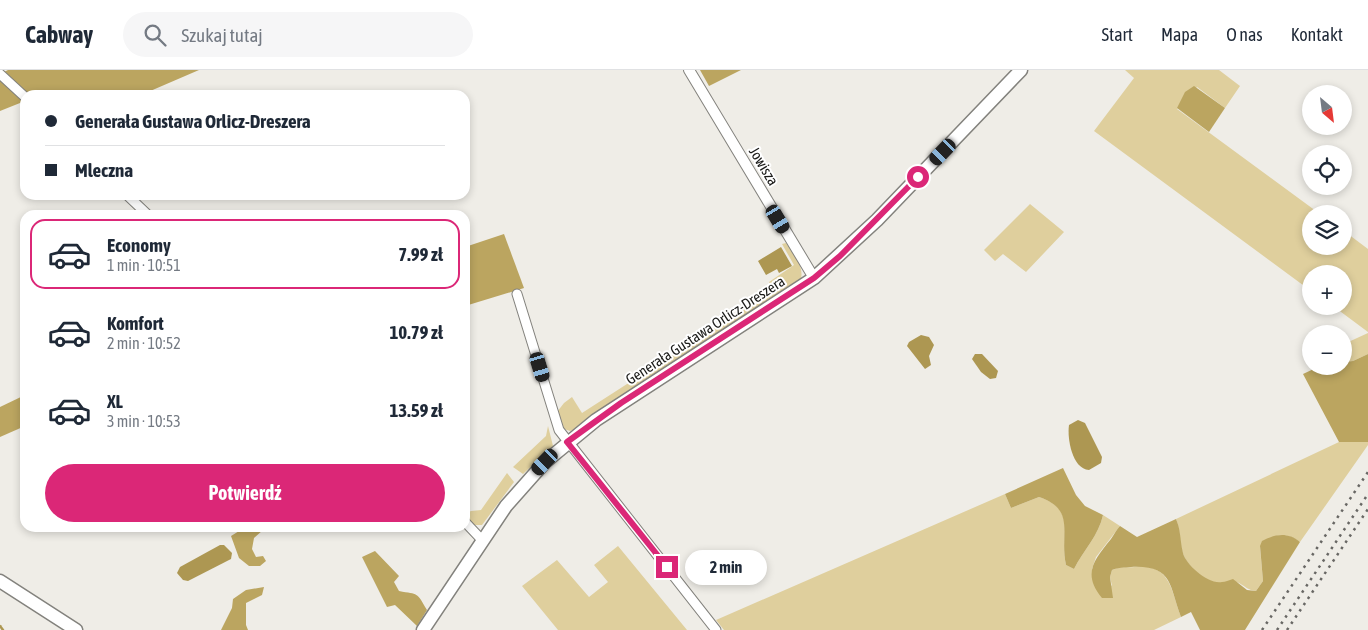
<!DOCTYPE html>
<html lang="pl">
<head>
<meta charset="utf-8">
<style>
	:root { --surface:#fff; --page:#f6f6f7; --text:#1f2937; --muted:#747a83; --line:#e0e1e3; --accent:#db2777 }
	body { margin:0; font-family:"Asap Condensed",sans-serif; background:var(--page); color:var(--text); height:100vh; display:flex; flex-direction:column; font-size:19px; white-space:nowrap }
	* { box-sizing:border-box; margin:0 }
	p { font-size:16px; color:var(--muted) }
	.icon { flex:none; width:28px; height:28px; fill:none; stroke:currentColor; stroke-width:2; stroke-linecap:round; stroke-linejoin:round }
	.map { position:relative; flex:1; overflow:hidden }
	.sheet { position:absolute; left:20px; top:140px; width:450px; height:322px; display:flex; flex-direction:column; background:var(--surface); border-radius:15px; box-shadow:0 2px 8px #0003 }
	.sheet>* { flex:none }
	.top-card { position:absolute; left:20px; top:20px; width:450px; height:110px; border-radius:15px; box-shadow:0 2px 8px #0003; display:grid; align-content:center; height:110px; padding:0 25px; background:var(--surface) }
	.needle { width:32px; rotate:152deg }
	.controls { position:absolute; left:1302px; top:15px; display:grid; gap:10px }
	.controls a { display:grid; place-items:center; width:50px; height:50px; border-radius:50%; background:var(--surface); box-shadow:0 2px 8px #0003; font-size:25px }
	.end { position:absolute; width:22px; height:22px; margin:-11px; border:6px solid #db2777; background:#fff; box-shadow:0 0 0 2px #fff }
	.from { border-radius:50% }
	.bubble { position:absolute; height:35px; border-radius:18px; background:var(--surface); box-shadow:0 2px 8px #0003; font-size:16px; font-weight:700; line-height:35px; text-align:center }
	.car { position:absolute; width:15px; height:30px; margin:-15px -8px; border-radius:6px; box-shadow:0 0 4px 1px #0007; background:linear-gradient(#222 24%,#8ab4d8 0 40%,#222 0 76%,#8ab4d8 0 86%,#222 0) }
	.top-card b { display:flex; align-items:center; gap:18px; height:48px; font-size:19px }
	.top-card b+b { border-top:1px solid var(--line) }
	.top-card i { width:12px; height:12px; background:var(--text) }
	ul { padding:9px 0 0; list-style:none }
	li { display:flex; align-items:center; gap:15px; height:70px; margin:0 10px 8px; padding:0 15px; border:2px solid transparent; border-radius:15px }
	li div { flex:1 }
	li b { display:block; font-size:19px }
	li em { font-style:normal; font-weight:700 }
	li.on { border-color:var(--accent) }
	li>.icon { width:45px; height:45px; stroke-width:1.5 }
	.primary-button { display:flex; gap:10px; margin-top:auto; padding:10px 25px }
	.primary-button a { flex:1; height:58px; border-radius:30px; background:var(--accent); color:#fff; font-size:20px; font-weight:700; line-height:58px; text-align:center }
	header { display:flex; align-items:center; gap:30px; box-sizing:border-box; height:70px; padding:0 25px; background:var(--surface); border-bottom:1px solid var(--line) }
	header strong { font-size:24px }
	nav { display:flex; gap:28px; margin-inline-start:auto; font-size:18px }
	.search { width:350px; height:45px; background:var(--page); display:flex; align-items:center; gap:12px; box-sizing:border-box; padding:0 18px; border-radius:28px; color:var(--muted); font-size:19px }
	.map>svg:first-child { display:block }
</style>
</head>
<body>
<header>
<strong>Cabway</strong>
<div class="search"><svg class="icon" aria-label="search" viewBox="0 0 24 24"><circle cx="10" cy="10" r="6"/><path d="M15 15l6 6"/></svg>Szukaj tutaj</div>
<nav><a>Start</a><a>Mapa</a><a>O nas</a><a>Kontakt</a></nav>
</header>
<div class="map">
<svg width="1368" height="560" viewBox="0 0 1368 560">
	<rect width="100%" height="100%" fill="#efede7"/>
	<g fill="#dfcf9d">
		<path d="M1125,0H1219L1240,16L1225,38L1197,17L1177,39L1320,144H1311V176H1344V161L1368,179V262L1333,236H1344V204H1311V221L1094,61L1134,8Z"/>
		<path d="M1030,134L1064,162L1026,202L1003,184L995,191L984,180Z"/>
		<path d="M786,173C793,184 806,198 800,211L575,359L570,361L564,359L557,342L564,333L572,327L582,343L773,220L769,212L794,195L782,174Z"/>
		<path d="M1368,263V284L1353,291L1344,292V274Z"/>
		<path d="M548,356L553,376L523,404L513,397L546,366Z"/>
		<path d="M1339,372H1368V375L1300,472C1286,461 1271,464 1260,477L1263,511L1256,521C1248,520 1246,517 1239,513C1233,510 1227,513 1220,513C1207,514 1189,497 1184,486C1179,475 1181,461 1176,449Z"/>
		<path d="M507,403L514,412L482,455H473L465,444L471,441L481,440Z"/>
		<path d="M1005,424L1011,438L1039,427C1078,440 1059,464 1066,495L1074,499C1083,481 1099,465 1103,445L1120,456L1096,487L1092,499L1112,516L1110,507L1112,500C1120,496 1127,498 1135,497C1171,493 1171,521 1181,547L1154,560H724L716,550Z"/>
		<path d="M618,476L687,560H558L522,516L557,490L589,527L608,512L594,495Z"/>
	</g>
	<g fill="#bba560">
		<path d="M8,0H199L141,25H25V31L0,41V4Z"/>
		<path d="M700,0H741L709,16Z"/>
		<path d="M1194,16L1225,38L1209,62L1177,38L1185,22Z"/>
		<path d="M504,164L524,218L465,236V177Z"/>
		<path d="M1368,284V372H1339L1303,304L1320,296H1344V292L1353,291Z"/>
		<path d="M25,325V356L0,367V337Z"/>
		<path d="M1063,398L1076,425L1085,436L1103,445C1099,465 1083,481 1074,499L1066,495C1059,464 1077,440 1039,427L1011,438L1005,424Z"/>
		<path d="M1176,449C1181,460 1180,471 1183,483C1186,495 1209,515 1222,512C1225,512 1229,510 1233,509L1247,520L1256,521L1263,511L1260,476L1262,471C1275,464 1288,462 1300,472L1245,560H1200L1191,542L1181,547C1169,515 1173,495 1131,497C1124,498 1119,497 1112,500L1110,507L1113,528H1102C1082,504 1094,490 1111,469C1114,465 1116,460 1120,456L1137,467Z"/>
		<path d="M244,458H315L263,460L254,468L252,479L256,487L263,486L266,491L260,496H249L239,488L231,466Z"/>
		<path d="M375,481L399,506L394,512L399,521C419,525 416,521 427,540L417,556L395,535L387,537L362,487Z"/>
		<path d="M264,517L262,525L246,533V555L248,560H221L232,538L233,529L246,520Z"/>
	</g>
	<g fill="#ad9752">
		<path d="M781,177L792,196L779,203L777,199L766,205L758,191Z"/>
		<path d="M921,265L929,267L934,275L929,286L931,295L925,299L907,276L909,272Z"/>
		<path d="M975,284H982L998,301L996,308L990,309L981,302L972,289Z"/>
		<path d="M1078,350L1085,353L1102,387L1101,393L1089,400C1072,399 1067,368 1069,355Z"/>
		<path d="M220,475H224L232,483L231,489L188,511L183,510L177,503L180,497Z"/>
	</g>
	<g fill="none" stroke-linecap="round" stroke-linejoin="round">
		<path stroke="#ad9752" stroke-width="2.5" d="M0,556L3,560"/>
		<defs>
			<g id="minor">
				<path d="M0,4L25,27"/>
				<path d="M127,125L148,145"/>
				<path d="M517,224L559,360L716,560"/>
				<path d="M465,452L482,470"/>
			</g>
			<path id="tertiary" d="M689,0L814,208"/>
			<g id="secondary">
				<path d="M0,511L76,560"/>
				<path d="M423,560L506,436L545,392L596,350L814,208L877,150L1021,0"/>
			</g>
		</defs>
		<use href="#minor" stroke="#83827d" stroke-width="11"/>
		<use href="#tertiary" stroke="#83827d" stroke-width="12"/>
		<use href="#secondary" stroke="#83827d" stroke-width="15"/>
		<use href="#minor" stroke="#fff" stroke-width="9"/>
		<use href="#tertiary" stroke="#fff" stroke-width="10"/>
		<use href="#secondary" stroke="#fff" stroke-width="12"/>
		<g stroke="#686764" stroke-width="2.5" stroke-dasharray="2.5 5" stroke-linecap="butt">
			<path d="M1262,560L1368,402"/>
			<path d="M1277,560L1368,424"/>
			<path d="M1287,560L1368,439"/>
		</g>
	</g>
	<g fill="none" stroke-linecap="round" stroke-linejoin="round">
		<path stroke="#db2777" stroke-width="6" d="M667,497L567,372L621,333L814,208L840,186L918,107"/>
	</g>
	<g text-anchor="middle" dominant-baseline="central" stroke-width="4" stroke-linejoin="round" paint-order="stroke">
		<g font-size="15" fill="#1a1a18" stroke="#fff">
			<text transform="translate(764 96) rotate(59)">Jowisza</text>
			<text transform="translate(705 260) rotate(-33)">Generała Gustawa Orlicz-Dreszera</text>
		</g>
	</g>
</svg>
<div class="controls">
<a><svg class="needle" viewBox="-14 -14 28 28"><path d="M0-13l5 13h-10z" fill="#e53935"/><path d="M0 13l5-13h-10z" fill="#747a83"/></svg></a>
<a><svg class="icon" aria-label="locate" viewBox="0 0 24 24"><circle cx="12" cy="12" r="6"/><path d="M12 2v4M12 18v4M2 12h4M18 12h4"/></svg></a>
<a><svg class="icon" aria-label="layers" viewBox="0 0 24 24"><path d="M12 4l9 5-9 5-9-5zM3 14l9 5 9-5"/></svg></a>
<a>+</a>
<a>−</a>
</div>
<i class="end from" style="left:918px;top:107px"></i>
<i class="end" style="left:667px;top:497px"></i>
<div class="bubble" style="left:685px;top:480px;width:82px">2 min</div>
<i class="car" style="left:943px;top:82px;rotate:224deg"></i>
<i class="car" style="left:778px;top:149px;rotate:149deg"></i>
<i class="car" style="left:540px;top:297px;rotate:163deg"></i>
<i class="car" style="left:545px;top:392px;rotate:224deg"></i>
<div class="top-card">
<b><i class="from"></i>Generała Gustawa Orlicz-Dreszera</b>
<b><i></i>Mleczna</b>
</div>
<section class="sheet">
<ul>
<li class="on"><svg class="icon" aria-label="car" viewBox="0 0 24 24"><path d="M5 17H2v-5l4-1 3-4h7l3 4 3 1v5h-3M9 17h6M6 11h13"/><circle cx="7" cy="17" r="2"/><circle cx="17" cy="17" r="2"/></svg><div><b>Economy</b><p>1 min · 10:51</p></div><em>7.99 zł</em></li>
<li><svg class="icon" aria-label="car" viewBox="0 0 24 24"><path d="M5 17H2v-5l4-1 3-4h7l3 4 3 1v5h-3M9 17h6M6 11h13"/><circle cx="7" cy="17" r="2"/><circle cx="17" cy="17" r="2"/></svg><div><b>Komfort</b><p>2 min · 10:52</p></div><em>10.79 zł</em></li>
<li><svg class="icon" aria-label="car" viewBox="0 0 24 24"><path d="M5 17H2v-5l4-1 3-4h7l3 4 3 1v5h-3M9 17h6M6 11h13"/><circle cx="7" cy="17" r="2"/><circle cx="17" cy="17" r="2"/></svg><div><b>XL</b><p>3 min · 10:53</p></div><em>13.59 zł</em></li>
</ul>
<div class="primary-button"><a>Potwierdź</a></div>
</section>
</div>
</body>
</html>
